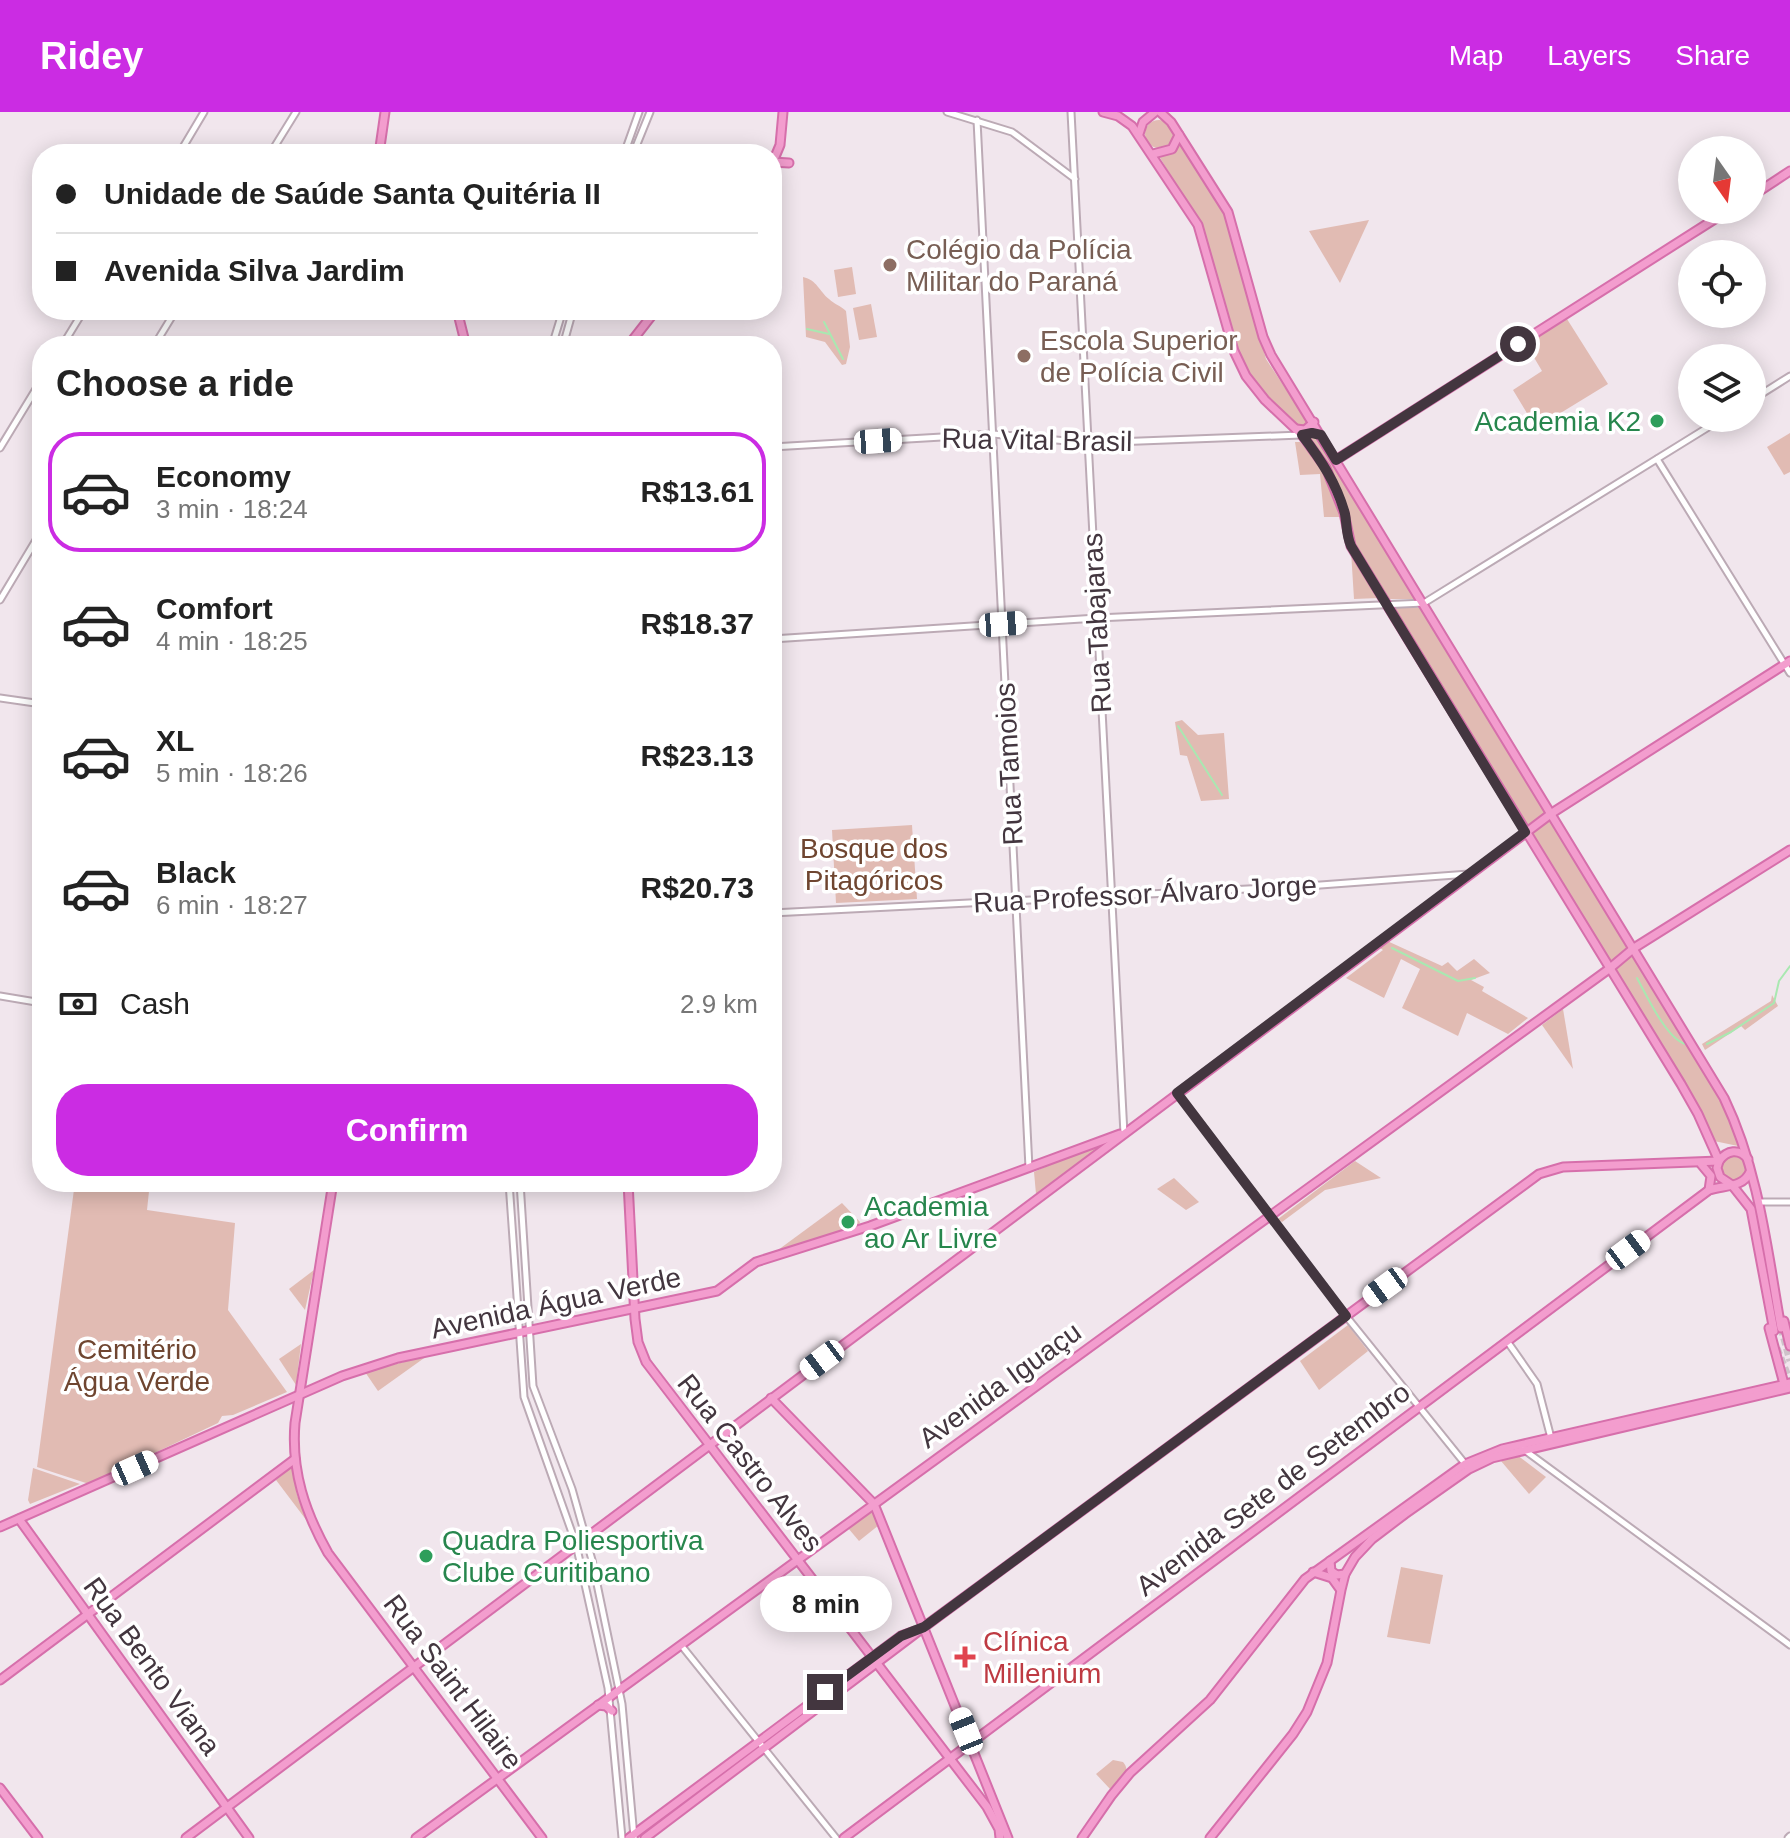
<!DOCTYPE html>
<html lang="en">
<head>
<meta charset="utf-8">
<style>
	:root { --surface:#fff; --page:#f2f2f2; --text:#222; --muted:#767676; --line:#e0e0e0; --accent:#cb2ce3 }
	body { margin:0; font-family:Helvetica,sans-serif; background:var(--page); color:var(--text); height:100vh; display:flex; flex-direction:column; font-size:30px; white-space:nowrap }
	* { box-sizing:border-box; margin:0 }
	p { font-size:26px; color:var(--muted) }
	.icon { flex:none; width:44px; height:44px; fill:none; stroke:currentColor; stroke-width:2; stroke-linecap:round; stroke-linejoin:round }
	.map { position:relative; flex:1; overflow:hidden }
	.sheet { position:absolute; left:32px; top:224px; width:750px; height:856px; display:flex; flex-direction:column; background:var(--surface); border-radius:32px; box-shadow:0 4px 20px #0003 }
	.sheet>* { flex:none }
	.banner { position:absolute; left:32px; top:32px; width:750px; height:176px; border-radius:32px; box-shadow:0 4px 20px #0003; display:grid; align-content:center; height:176px; padding:0 24px; background:var(--surface) }
	.needle { width:52px; rotate:166deg }
	.controls { position:absolute; left:1678px; top:24px; display:grid; gap:16px }
	.controls a { display:grid; place-items:center; width:88px; height:88px; border-radius:50%; background:var(--surface); box-shadow:0 4px 20px #0003; font-size:40px }
	.end { position:absolute; width:36px; height:36px; margin:-18px; border:10px solid #43363f; background:#fff; box-shadow:0 0 0 4px #fff }
	.from { border-radius:50% }
	.bubble { position:absolute; height:56px; border-radius:28px; background:var(--surface); box-shadow:0 4px 20px #0003; font-size:26px; font-weight:600; line-height:56px; text-align:center }
	.car { position:absolute; width:24px; height:48px; margin:-24px -12px; border-radius:10px; box-shadow:0 0 6px 2px #0007; background:linear-gradient(#fff 24%,#345 0 40%,#fff 0 76%,#345 0 86%,#fff 0) }
	.banner b { display:flex; align-items:center; gap:28px; height:76px; font-size:30px }
	.banner b+b { border-top:2px solid var(--line) }
	.banner i { width:20px; height:20px; background:var(--text) }
	ul { padding:0; list-style:none }
	li { display:flex; align-items:center; gap:24px; height:120px; margin:0 16px 12px; padding:0 8px; border:4px solid transparent; border-radius:32px }
	li div { flex:1 }
	li b { display:block; font-size:30px }
	li em { font-style:normal; font-weight:600 }
	li.selected { border-color:var(--accent) }
	li>.icon { width:72px; height:72px; stroke-width:1.5 }
	h2 { padding:0 24px; font-size:36px; line-height:96px }
	.pay { display:flex; align-items:center; gap:20px; height:88px; padding:0 24px; font-size:30px }
	.pay p { margin-inline-start:auto }
	.cta { display:flex; gap:16px; margin-top:auto; padding:16px 24px }
	.cta a { flex:1; height:92px; border-radius:32px; background:var(--accent); color:#fff; font-size:32px; font-weight:600; line-height:92px; text-align:center }
	header { display:flex; align-items:center; gap:48px; box-sizing:border-box; height:112px; padding:0 40px; background:var(--accent); color:#fff }
	header strong { font-size:38px }
	nav { display:flex; gap:44px; margin-inline-start:auto; font-size:28px }
	.map>svg:first-child { display:block }
</style>
</head>
<body>
<header>
<strong>Ridey</strong>
<nav><a>Map</a><a>Layers</a><a>Share</a></nav>
</header>
<div class="map">
<svg width="1790" height="1726" viewBox="0 0 1790 1726">
	<rect width="100%" height="100%" fill="#f1e6ed"/>
	<g fill="#e1bbb3">
		<circle cx="1159" cy="22" r="14"/>
		<path d="M1180,29L1225,99L1266,247L1310,314L1299,317L1255,272L1241,247L1223,193L1204,119L1159,44L1169,42Z"/>
		<path d="M1369,108L1340,171L1309,119Z"/>
		<path d="M852,155L856,182L838,185L834,158Z"/>
		<path d="M803,165C817,168 819,179 829,187C834,192 841,194 846,199L850,235L846,252L842,253L825,230L806,225Z"/>
		<path d="M871,192L877,225L859,228L853,196Z"/>
		<path d="M1567,207L1608,272L1536,316L1513,278L1542,259L1526,232Z"/>
		<path d="M1790,321V360L1784,363L1767,335Z"/>
		<path d="M1313,323L1329,342L1415,487H1387L1350,426L1347,401L1334,364L1307,325Z"/>
		<path d="M1295,330H1300C1320,353 1332,375 1342,405H1324L1320,362L1300,363Z"/>
		<path d="M1351,439L1379,486L1354,487Z"/>
		<path d="M1389,494L1422,496L1704,959L1729,1005L1738,1034L1714,1029L1702,1001L1609,857Z"/>
		<path d="M1182,608L1198,623L1224,621L1229,687L1201,689L1187,644L1180,643L1175,610Z"/>
		<path d="M912,713L917,787L836,791L832,718Z"/>
		<path d="M1385,828L1442,854L1448,850L1457,859L1474,847L1490,861L1471,868L1484,875L1482,879L1528,906L1508,922L1467,901L1458,924L1402,896L1420,857L1401,847L1384,886L1346,866L1383,838L1377,834Z"/>
		<path d="M1772,883L1778,894L1745,918L1741,914L1705,938L1702,932L1771,889Z"/>
		<path d="M1563,897L1573,957L1542,913Z"/>
		<path d="M1096,1032L1100,1035L1040,1083L1036,1082L1034,1060Z"/>
		<circle cx="1734" cy="1056" r="12"/>
		<path d="M1355,1049L1381,1066L1325,1078L1282,1110L1278,1107Z"/>
		<path d="M1174,1066L1199,1090L1186,1098L1157,1077Z"/>
		<path d="M75,1070H150L147,1098L235,1111L228,1198L287,1280L233,1303L222,1304L218,1311L89,1372L37,1355Z"/>
		<path d="M842,1091L860,1110L858,1115L778,1138Z"/>
		<path d="M314,1158L305,1198L289,1177Z"/>
		<path d="M1348,1213L1368,1239L1319,1278L1300,1249Z"/>
		<path d="M301,1232L296,1273L279,1247Z"/>
		<path d="M427,1244L378,1279L365,1260Z"/>
		<path d="M1517,1343L1546,1365L1529,1382L1501,1349Z"/>
		<path d="M292,1355L297,1383L307,1409L276,1368Z"/>
		<path d="M33,1356L80,1372L30,1392L28,1388Z"/>
		<path d="M873,1398L879,1413L859,1429L848,1416Z"/>
		<path d="M1401,1455L1443,1463L1430,1532L1387,1525Z"/>
		<path d="M1113,1648L1123,1650C1133,1661 1118,1669 1110,1677L1096,1662Z"/>
	</g>
	<g fill="none" stroke-linecap="round" stroke-linejoin="round">
		<g stroke="#a9e8b1" stroke-width="2">
			<path d="M824,210L843,247"/>
			<path d="M807,217L829,222"/>
			<path d="M1178,614L1222,683"/>
			<path d="M1392,836L1458,869L1475,866"/>
			<path d="M1637,866C1647,884 1666,926 1685,932"/>
			<path d="M1707,932L1731,920L1774,891L1779,869L1790,854"/>
		</g>
		<g stroke="#cec3ca" stroke-width="7" stroke-dasharray="7 3.5" stroke-linecap="butt">
			<path d="M1781,1216L1790,1249"/>
			<path d="M1777,1236L1790,1269"/>
		</g>
		<defs>
			<g id="minor">
				<path d="M947,0L1012,20L1075,67"/>
				<path d="M1071,0L1124,1022"/>
				<path d="M977,8L1029,1056"/>
				<path d="M179,42L204,0"/>
				<path d="M270,42L296,0"/>
				<path d="M624,42L639,0"/>
				<path d="M633,42L650,0"/>
				<path d="M62,234L84,198"/>
				<path d="M154,234L176,198"/>
				<path d="M552,234L563,198"/>
				<path d="M563,234L573,198"/>
				<path d="M1752,288L1790,264"/>
				<path d="M772,335L993,322L1088,331L1301,323"/>
				<path d="M0,336L42,267"/>
				<path d="M1657,347L1790,561"/>
				<path d="M0,488L42,418"/>
				<path d="M772,527L1097,506L1424,491L1723,306"/>
				<path d="M0,586L42,592"/>
				<path d="M772,801L1307,774L1469,762"/>
				<path d="M0,884L42,891"/>
				<path d="M1178,982L1346,1204L1466,1353"/>
				<path d="M509,1070L524,1285L576,1432L608,1576L622,1726"/>
				<path d="M520,1070L533,1274L572,1377L592,1448L622,1592L634,1725"/>
				<path d="M1760,1090H1790"/>
				<path d="M1507,1229L1537,1272L1551,1326"/>
				<path d="M1523,1337L1790,1533"/>
				<path d="M681,1533L836,1726"/>
				<path d="M1788,1726L1790,1724"/>
			</g>
			<g id="major">
				<path d="M1103,0L1118,4L1132,14L1198,113L1234,239L1246,264L1265,288L1302,323L1326,356L1344,401L1351,434L1681,972L1698,1002L1719,1049L1717,1056L1720,1065L1732,1073L1751,1097L1774,1219"/>
				<path d="M1160,0L1171,10L1228,100L1263,225L1271,243L1724,986C1759,1059 1767,1137 1781,1216"/>
				<path d="M1139,22L1143,10L1155,0"/>
				<path d="M379,42L385,0"/>
				<path d="M1153,42L1172,37L1179,23"/>
				<path d="M773,50L789,51"/>
				<path d="M772,52L780,33L783,0"/>
				<path d="M1752,84L1790,59"/>
				<path d="M457,198L466,234"/>
				<path d="M628,234L656,198"/>
				<path d="M1296,317L1305,318L1314,310"/>
				<path d="M1336,348L1729,98"/>
				<path d="M1719,1049C1727,1038 1739,1036 1748,1047"/>
				<path d="M1701,1052L1711,1064L1709,1078"/>
				<path d="M333,1070L295,1311C291,1359 305,1400 328,1441L542,1726"/>
				<path d="M628,1070L635,1207L638,1230L646,1250L987,1695L999,1717L1000,1726"/>
				<path d="M1784,1209L1790,1234"/>
				<path d="M1769,1216L1784,1272"/>
				<path d="M771,1286L874,1392L1008,1726"/>
				<path d="M19,1407L249,1726"/>
				<path d="M0,1415L342,1264L398,1246L717,1179L756,1150L870,1114L1120,1022"/>
				<path d="M1330,1449L1331,1459L1337,1463L1345,1462"/>
				<path d="M1313,1460L1332,1466L1340,1477"/>
				<path d="M0,1568L295,1347"/>
				<path d="M598,1593L606,1594L612,1599"/>
				<path d="M0,1676L38,1726"/>
				<path d="M186,1726L1552,701L1790,549"/>
				<path d="M416,1726L1609,857L1634,836L1790,738"/>
				<path d="M629,1726L901,1524L915,1519"/>
				<path d="M645,1726L924,1515L1539,1062L1563,1055L1719,1049"/>
				<path d="M844,1726L1709,1078C1724,1073 1743,1076 1750,1060"/>
				<path d="M1082,1726L1111,1684L1130,1661L1210,1588L1305,1467L1465,1352L1502,1337L1790,1271"/>
				<path d="M1210,1726L1293,1622L1307,1600L1327,1551L1341,1478L1345,1462L1355,1445L1372,1427L1405,1402L1469,1357L1492,1346L1790,1276"/>
			</g>
		</defs>
		<use href="#minor" stroke="#bcaab5" stroke-width="9"/>
		<use href="#major" stroke="#d66fab" stroke-width="11"/>
		<use href="#minor" stroke="#fff" stroke-width="5"/>
		<use href="#major" stroke="#f39dce" stroke-width="7"/>
	</g>
	<g fill="none" stroke-linecap="round" stroke-linejoin="round">
		<path stroke="#43363f" stroke-width="10" d="M825,1580L901,1524L924,1515L1346,1204L1177,981L1525,720L1351,434C1346,423 1347,413 1345,402C1337,372 1321,348 1302,323L1312,321L1321,323L1336,348L1518,232"/>
	</g>
	<g fill="#8d6e63" stroke="#fff" stroke-width="3">
		<circle cx="890" cy="153" r="8"/>
		<circle cx="1024" cy="244" r="8"/>
	</g>
	<g fill="#2e9e5b" stroke="#fff" stroke-width="3">
		<circle cx="1657" cy="309" r="8"/>
		<circle cx="848" cy="1110" r="8"/>
		<circle cx="426" cy="1444" r="8"/>
	</g>
	<path fill="#e0444e" stroke="#fff" stroke-width="3" d="M961 1533h8v8h8v8h-8v8h-8v-8h-8v-8h8z"/>
	<g text-anchor="middle" dominant-baseline="central" stroke-width="7" stroke-linejoin="round" paint-order="stroke">
		<g font-size="28" fill="#785e54" stroke="#fff" text-anchor="start">
			<text x="906" y="137">Colégio da Polícia<tspan x="906" dy="32">Militar do Paraná</tspan></text>
			<text x="1040" y="228">Escola Superior<tspan x="1040" dy="32">de Polícia Civil</tspan></text>
		</g>
		<g font-size="28" fill="#27864d" stroke="#fff" text-anchor="start">
			<text x="1641" y="309" text-anchor="end">Academia K2</text>
			<text x="864" y="1094">Academia<tspan x="864" dy="32">ao Ar Livre</tspan></text>
			<text x="442" y="1428">Quadra Poliesportiva<tspan x="442" dy="32">Clube Curitibano</tspan></text>
		</g>
		<g font-size="28" fill="#43363f" stroke="#fff">
			<text transform="translate(1037 328) rotate(1)">Rua Vital Brasil</text>
			<text transform="translate(1097 511) rotate(-93)">Rua Tabajaras</text>
			<text transform="translate(1009 652) rotate(-93)">Rua Tamoios</text>
			<text transform="translate(1145 782) rotate(-3)">Rua Professor Álvaro Jorge</text>
			<text transform="translate(556 1191) rotate(-12)">Avenida Água Verde</text>
			<text transform="translate(1000 1273) rotate(-36)">Avenida Iguaçu</text>
			<text transform="translate(750 1351) rotate(52)">Rua Castro Alves</text>
			<text transform="translate(1273 1377) rotate(-37)">Avenida Sete de Setembro</text>
			<text transform="translate(152 1554) rotate(54)">Rua Bento Viana</text>
			<text transform="translate(453 1570) rotate(53)">Rua Saint Hilaire</text>
		</g>
		<g font-size="28" fill="#6f4530" stroke="#fff">
			<text x="874" y="736">Bosque dos<tspan x="874" dy="32">Pitagóricos</tspan></text>
			<text x="137" y="1237">Cemitério<tspan x="137" dy="32">Água Verde</tspan></text>
		</g>
		<g font-size="28" fill="#be3a42" stroke="#fff" text-anchor="start">
			<text x="983" y="1529">Clínica<tspan x="983" dy="32">Millenium</tspan></text>
		</g>
	</g>
</svg>
<div class="controls">
<a><svg class="needle" viewBox="-14 -14 28 28"><path d="M0-13l5 13h-10z" fill="#e53935"/><path d="M0 13l5-13h-10z" fill="#767676"/></svg></a>
<a><svg class="icon" aria-label="locate" viewBox="0 0 24 24"><circle cx="12" cy="12" r="6"/><path d="M12 2v4M12 18v4M2 12h4M18 12h4"/></svg></a>
<a><svg class="icon" aria-label="layers" viewBox="0 0 24 24"><path d="M12 4l9 5-9 5-9-5zM3 14l9 5 9-5"/></svg></a>
</div>
<i class="end from" style="left:1518px;top:232px"></i>
<i class="end" style="left:825px;top:1580px"></i>
<div class="bubble" style="left:760px;top:1464px;width:132px">8 min</div>
<i class="car" style="left:878px;top:329px;rotate:86deg"></i>
<i class="car" style="left:1003px;top:512px;rotate:86deg"></i>
<i class="car" style="left:1628px;top:1138px;rotate:53deg"></i>
<i class="car" style="left:1385px;top:1175px;rotate:234deg"></i>
<i class="car" style="left:822px;top:1248px;rotate:233deg"></i>
<i class="car" style="left:135px;top:1356px;rotate:66deg"></i>
<i class="car" style="left:966px;top:1619px;rotate:338deg"></i>
<div class="banner">
<b><i class="from"></i>Unidade de Saúde Santa Quitéria II</b>
<b><i></i>Avenida Silva Jardim</b>
</div>
<section class="sheet">
<h2>Choose a ride</h2>
<ul>
<li class="selected"><svg class="icon" aria-label="car" viewBox="0 0 24 24"><path d="M5 17H2v-5l4-1 3-4h7l3 4 3 1v5h-3M9 17h6M6 11h13"/><circle cx="7" cy="17" r="2"/><circle cx="17" cy="17" r="2"/></svg><div><b>Economy</b><p>3 min · 18:24</p></div><em>R$13.61</em></li>
<li><svg class="icon" aria-label="car" viewBox="0 0 24 24"><path d="M5 17H2v-5l4-1 3-4h7l3 4 3 1v5h-3M9 17h6M6 11h13"/><circle cx="7" cy="17" r="2"/><circle cx="17" cy="17" r="2"/></svg><div><b>Comfort</b><p>4 min · 18:25</p></div><em>R$18.37</em></li>
<li><svg class="icon" aria-label="car" viewBox="0 0 24 24"><path d="M5 17H2v-5l4-1 3-4h7l3 4 3 1v5h-3M9 17h6M6 11h13"/><circle cx="7" cy="17" r="2"/><circle cx="17" cy="17" r="2"/></svg><div><b>XL</b><p>5 min · 18:26</p></div><em>R$23.13</em></li>
<li><svg class="icon" aria-label="car" viewBox="0 0 24 24"><path d="M5 17H2v-5l4-1 3-4h7l3 4 3 1v5h-3M9 17h6M6 11h13"/><circle cx="7" cy="17" r="2"/><circle cx="17" cy="17" r="2"/></svg><div><b>Black</b><p>6 min · 18:27</p></div><em>R$20.73</em></li>
</ul>
<div class="pay"><svg class="icon" aria-label="cash" viewBox="0 0 24 24"><path d="M3 7h18v10H3z"/><circle cx="12" cy="12" r="2"/></svg>Cash<p>2.9 km</p></div>
<div class="cta"><a>Confirm</a></div>
</section>
</div>
</body>
</html>
